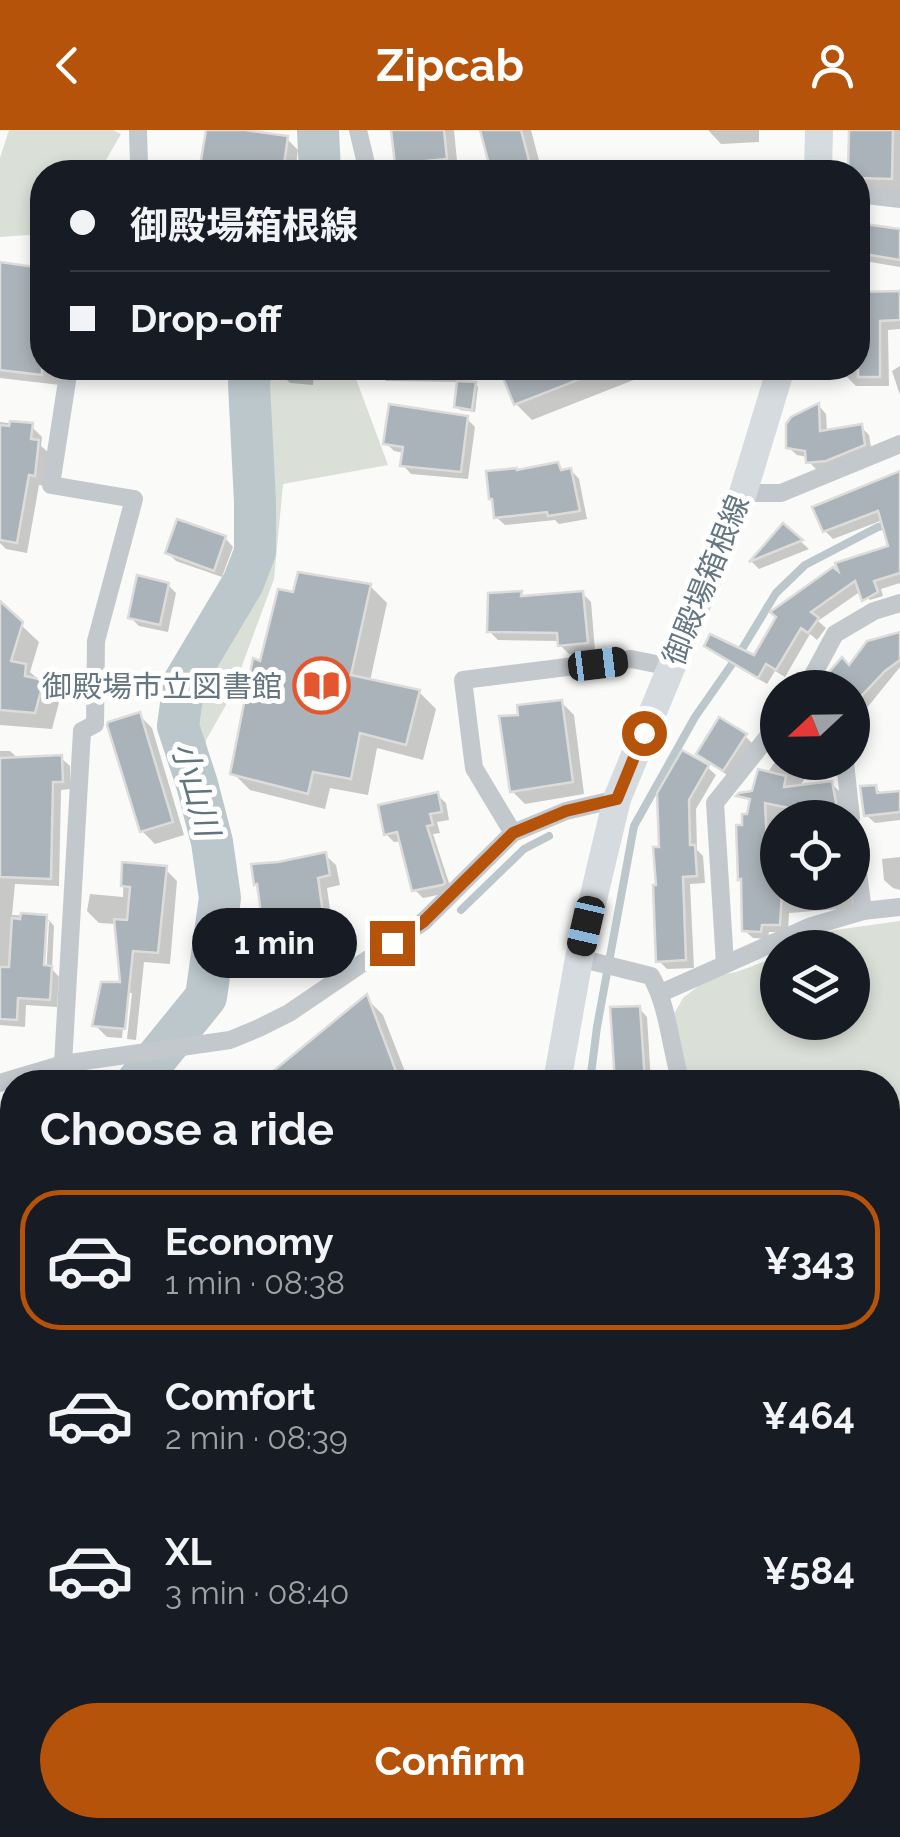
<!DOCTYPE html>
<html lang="en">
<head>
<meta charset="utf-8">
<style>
	:root { --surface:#171b24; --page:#20242c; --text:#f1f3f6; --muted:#9ea1a6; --line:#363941; --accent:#b45309 }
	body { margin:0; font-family:Raleway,"Noto Sans JP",sans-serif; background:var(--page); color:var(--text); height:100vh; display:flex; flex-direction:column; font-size:38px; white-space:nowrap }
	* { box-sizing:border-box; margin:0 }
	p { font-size:32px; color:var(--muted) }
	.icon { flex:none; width:55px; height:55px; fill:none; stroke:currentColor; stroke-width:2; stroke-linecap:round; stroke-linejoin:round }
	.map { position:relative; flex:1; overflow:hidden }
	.side { position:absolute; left:0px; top:940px; width:900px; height:768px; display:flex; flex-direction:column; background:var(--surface); border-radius:40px 40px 0 0; box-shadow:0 5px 15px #0003 }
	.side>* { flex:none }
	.top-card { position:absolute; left:30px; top:30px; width:840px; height:220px; border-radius:40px; box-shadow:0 5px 15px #0003; display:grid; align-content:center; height:220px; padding:0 40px; background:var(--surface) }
	.needle { width:65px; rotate:248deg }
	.fabs { position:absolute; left:760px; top:540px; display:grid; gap:20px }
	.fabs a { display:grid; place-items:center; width:110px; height:110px; border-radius:50%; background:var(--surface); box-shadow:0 5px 15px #0003; font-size:50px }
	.end { position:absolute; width:45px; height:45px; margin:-22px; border:12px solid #b45309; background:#fff; box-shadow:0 0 0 5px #fff }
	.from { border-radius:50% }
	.bubble { position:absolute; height:70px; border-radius:35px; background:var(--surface); box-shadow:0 5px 15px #0003; font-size:32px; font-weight:700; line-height:70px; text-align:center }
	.car { position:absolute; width:30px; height:60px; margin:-30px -15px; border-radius:12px; box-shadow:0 0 8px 2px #0007; background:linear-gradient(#222 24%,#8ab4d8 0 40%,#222 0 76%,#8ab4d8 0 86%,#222 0) }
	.top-card b { display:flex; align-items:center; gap:35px; height:95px; font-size:38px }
	.top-card b+b { border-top:2px solid var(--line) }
	.top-card i { width:25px; height:25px; background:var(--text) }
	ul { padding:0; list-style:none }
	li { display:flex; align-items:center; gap:30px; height:140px; margin:0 20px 15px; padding:0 20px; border:5px solid transparent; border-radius:40px }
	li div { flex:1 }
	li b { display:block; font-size:38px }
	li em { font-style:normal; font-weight:700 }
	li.on { border-color:var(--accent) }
	li>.icon { width:90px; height:90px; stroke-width:1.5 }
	h2 { padding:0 40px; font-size:45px; line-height:120px }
	.button { display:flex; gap:20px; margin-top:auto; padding:20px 40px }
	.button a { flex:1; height:115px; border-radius:60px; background:var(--accent); color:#fff; font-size:40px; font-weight:700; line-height:115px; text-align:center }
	header { display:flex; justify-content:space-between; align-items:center; height:130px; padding:0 40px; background:var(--accent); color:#fff; font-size:45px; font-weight:700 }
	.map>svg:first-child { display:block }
</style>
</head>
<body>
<header><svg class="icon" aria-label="back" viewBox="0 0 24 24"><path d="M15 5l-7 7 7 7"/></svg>Zipcab<svg class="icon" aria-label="person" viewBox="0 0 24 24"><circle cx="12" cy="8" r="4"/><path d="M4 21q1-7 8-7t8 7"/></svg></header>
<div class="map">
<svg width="900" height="1707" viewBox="0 0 900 1707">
	<rect width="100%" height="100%" fill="#fafaf8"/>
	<g fill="#dadfd7">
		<path d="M9,0H113L121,4L99,42H42V104L0,107V28Z"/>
		<path d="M314,238H352L388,335L283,354L274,449L230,568L206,610V776L180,653L168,558L248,413L234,241L273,245Z"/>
		<path d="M900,791V1581L888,1584V952H690L672,887L683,868L710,847L736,842L777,827L778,892H852V818L792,817L821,802Z"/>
	</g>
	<g fill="#0003" fill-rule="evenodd">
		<path d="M209,0L287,9L298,20L295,42H202Z"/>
		<path d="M394,0H454L458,41L407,42L397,33Z"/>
		<path d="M491,0H531L542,42H493L483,2Z"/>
		<path d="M708,0H759V12L721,14Z"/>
		<path d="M851,0H900V63L866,62L858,54V42H850Z"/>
		<path d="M858,96L900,102V137L858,130Z"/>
		<path d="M0,134L42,142V238H62L60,255L0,248Z"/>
		<path d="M900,163V199L888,200L889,256H856L846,246V238H858V164Z"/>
		<path d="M900,236V265L892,241Z"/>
		<path d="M282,238H314L313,255L290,253L282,245Z"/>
		<path d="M357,238H459V252L386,251L378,243V240Z"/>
		<path d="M502,238H664L532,290L516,274Z"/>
		<path d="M475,254L478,257L475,282L460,280L456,276Z"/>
		<path d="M819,276L826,284L827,303L861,297L869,305L872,323L817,340L809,332L808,327L797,325L788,317Z"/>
		<path d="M467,289L475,297L468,349L411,344L403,335L405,323L394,321L386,313Z"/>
		<path d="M0,292L31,296L42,307L41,316L49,323L45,356L39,355L27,423L6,419L0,413Z"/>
		<path d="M557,335L564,342L571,340L579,349L587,389L559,394L555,390L505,395L496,387L495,372L491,368L518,342Z"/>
		<path d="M900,344V453L881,459L883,466L870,470L861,461L818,491L826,498L817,510L810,504L785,547L775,541L767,554L715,524L707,515L755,528L845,450L891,418L883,390L833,409L825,401Z"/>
		<path d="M783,396L809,419L759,439L752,432Z"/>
		<path d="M225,408L233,417L222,447L176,431L168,423Z"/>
		<path d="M168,455L176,463L168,502L139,496L130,487Z"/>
		<path d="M370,456L387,473L370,551L419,562L436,579L423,630L377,618L368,665L330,658L325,679L250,660L233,643L262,534Z"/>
		<path d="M582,463L591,472L595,521L569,524L560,515V511L498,510L489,501L520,464L525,468Z"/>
		<path d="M0,475L39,512L30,542L60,569L52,599L0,595Z"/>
		<path d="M900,504V537L866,579L859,575L854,581L850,538Z"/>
		<path d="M561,572L574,585L584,664L525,674L512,661L521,588Z"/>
		<path d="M139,585L152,598L184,705L155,714L142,701Z"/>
		<path d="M745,606L753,614L732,648L707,632L699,624Z"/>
		<path d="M0,621H10L19,629L61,628L70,636V659L61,660L59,756L15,754L12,785L46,787L54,796L52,839L59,847L57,877L26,875L25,897L0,895ZM44,791H49L46,848H41Z"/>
		<path d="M778,627V632H814L799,658L832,654L840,662L844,688H778V762H852L853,778L789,783L788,802H769L768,809L753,808L744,800V698L767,644Z"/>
		<path d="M707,637L716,645L696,679L697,720L703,726L705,753L690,754L694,838L667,839L659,831V758L662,719L660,663Z"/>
		<path d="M875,657L883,665L900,663V690L875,693L866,685Z"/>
		<path d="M437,665L446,673L449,690L437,692L440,703L433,704L452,762L423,768L415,760L402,711L394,712L386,704Z"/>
		<path d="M325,725L336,735L340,755L327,758L337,829L296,834L298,842L281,844L270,834L260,758L256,754Z"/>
		<path d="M900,727V760L893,758L884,750L882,729Z"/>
		<path d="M124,734L165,739L177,751L170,834L144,832L136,910L127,909L132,863H126L122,908L107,907L95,895L122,855L117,794L99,793L87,781L90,764L123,767Z"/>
		<path d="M366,868L383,885L409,952H264Z"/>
		<path d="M639,878L647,887L651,952H617L612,880Z"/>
		<path d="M0,1046L12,1077V1083L0,1088Z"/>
		<path d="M12,1277V1342H3L0,1339V1278Z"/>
		<path d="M0,1427H12V1684H6L0,1692Z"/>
		<rect x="890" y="1675" width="10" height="32"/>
		<path d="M734,1695H775L781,1707H702Z"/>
	</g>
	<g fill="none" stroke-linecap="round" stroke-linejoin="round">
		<g stroke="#bbc7cb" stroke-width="8">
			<path d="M461,780L524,719L549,706"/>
			<path d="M590,952L597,897L634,696L695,587L739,524L776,463L805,435L878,397L900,393"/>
			<path d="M533,1695V1707"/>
		</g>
		<g stroke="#bbc7cb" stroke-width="42">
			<path d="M318,0L320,42"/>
			<path d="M137,952L206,867L220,768L212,712L197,654L178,596L184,552L243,453L255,422V372L249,254L251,238"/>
			<path d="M0,1109L12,1098"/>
		</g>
	</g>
	<g fill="#aab3b9" stroke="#dcdcda" stroke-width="2.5">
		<path d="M206,0H245L288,6L283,42H199Z"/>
		<path d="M391,0H444L447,29L395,34Z"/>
		<path d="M480,0H521L532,42H491Z"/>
		<path d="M849,0H893L892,49L858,48V42H848Z"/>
		<path d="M858,93L900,99V130L858,123Z"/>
		<path d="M0,132L42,138L34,193L42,194V245L0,240Z"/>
		<path d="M900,161V190L880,191V247H858V162Z"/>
		<path d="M499,238H606V239L514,275Z"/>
		<path d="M457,251L476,252L472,280L454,277Z"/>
		<path d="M819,273L820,301L862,294L865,315L826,331L806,333L805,321L786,318V294L791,287Z"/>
		<path d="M389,274L468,286L461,342L400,336L403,317L383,314Z"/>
		<path d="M10,291L33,293L31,309L39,310L35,346L29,345L17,413L0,410V295L9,296Z"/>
		<path d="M558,332L561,340L571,338L580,381L548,386L547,382L494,388L492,369H489L486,341L517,338V340Z"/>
		<path d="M900,341V443L874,451L878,462L862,471L855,451L811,482L819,488L808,503L801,498L776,540L766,534L758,548L704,516L710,504L754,525L776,487L770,482L833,437L838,441L835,433L888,416L878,381L823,402L812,377Z"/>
		<path d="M177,389L226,406L214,441L165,423Z"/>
		<path d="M783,393L803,410L749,432Z"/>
		<path d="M298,442L371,454L351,545L420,560L406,615L360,603L351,649L313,642L308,664L230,644L253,528L260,531L278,459L293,462Z"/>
		<path d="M137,445L169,453L160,495L128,488Z"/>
		<path d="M522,461L521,466L583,461L588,513L558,516L557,503L487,502L488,463Z"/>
		<path d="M0,471L23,492L11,531L26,534L25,546L44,550L35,583L0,580Z"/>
		<path d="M900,502V530L885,541L852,576V558H820L830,541L842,527L849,535L867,511Z"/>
		<path d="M562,570L573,652L510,662L499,586L518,585L517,575Z"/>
		<path d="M140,582L173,692L140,702L107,595L108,592Z"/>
		<path d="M719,587L747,604L723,641L696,624Z"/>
		<path d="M682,620L709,635L689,670L690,715H695L697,746L683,747L686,830L656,832L653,755H656L653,717H659L657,663Z"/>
		<path d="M62,625L63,652H53L51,749L0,747V628Z"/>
		<path d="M758,639L786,646L784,657L832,651L838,683L805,687L804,681L765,673L769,752H778V762H782L780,795H762L761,802L742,801L741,749L738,750L736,695H742V684H747L750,669L736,666L739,663L752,661Z"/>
		<path d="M876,655L877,663L900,661V682L864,686L860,656Z"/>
		<path d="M438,662L442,682L430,684L433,695L427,696L445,753L442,755L412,761L397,702L384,705L378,675Z"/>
		<path d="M326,722L330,745L318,748L328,819L287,824L288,832L268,835L257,754L254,755L251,734L278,732Z"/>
		<path d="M122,732L167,736L158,823L133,821L125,899L92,896L101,852H120L114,789L127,790L130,757L121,756Z"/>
		<path d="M21,783L47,785L44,835L52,836L50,870L18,868L17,890L0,889V837H9L12,788L20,789Z"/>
		<path d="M367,864L400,952H260Z"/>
		<path d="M640,876L645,952H615L610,877Z"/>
	</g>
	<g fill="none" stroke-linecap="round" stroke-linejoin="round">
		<g stroke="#c3c8cc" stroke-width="18">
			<path d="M358,0L368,42"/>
			<path d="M135,42L139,35L138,0"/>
			<path d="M858,64L900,69"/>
			<path d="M743,363H781L900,314"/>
			<path d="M806,558L835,504L874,481L900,473"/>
			<path d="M845,632L851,688"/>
			<path d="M852,698L863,781"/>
			<path d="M513,703L474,638L463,550L631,529L671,537"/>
			<path d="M579,828L651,846C669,878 670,917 681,952"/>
			<path d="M725,834L715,673L778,594"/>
			<path d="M661,863L809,797L863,781L900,777"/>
			<path d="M63,934L82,601L95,594L96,511L134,369L51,355L69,238"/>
			<path d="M0,953L63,934L230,910L259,898L289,883L423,792L513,703L566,681L617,669"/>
			<path d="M857,1695L859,1707"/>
		</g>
		<g stroke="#d6dbdf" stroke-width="28">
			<path d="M818,42L819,0"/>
			<path d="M557,952L579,828L617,669L743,363L781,238"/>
			<path d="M503,1695V1707"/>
		</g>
	</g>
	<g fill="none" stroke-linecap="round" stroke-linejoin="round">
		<path stroke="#b45309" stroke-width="12" d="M392,813L423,792L513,703L566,681L617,669L644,603"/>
	</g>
	<defs>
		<symbol id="library-ring" viewBox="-11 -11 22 22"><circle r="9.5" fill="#fff" stroke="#e4572e" stroke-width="1.5"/><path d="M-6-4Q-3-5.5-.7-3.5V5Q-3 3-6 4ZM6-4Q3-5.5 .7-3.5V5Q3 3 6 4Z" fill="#e4572e"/></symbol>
	</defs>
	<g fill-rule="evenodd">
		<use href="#library-ring" x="290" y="524" width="63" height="63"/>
	</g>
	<g text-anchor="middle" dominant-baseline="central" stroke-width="10" stroke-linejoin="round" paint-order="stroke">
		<g font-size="30" fill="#657683" stroke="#fff">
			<text transform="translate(706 450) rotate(-68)">御殿場箱根線</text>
		</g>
		<g font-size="30" fill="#657683" stroke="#fff" text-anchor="end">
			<text x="282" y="556">御殿場市立図書館</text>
		</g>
		<g font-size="32" font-style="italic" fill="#60757c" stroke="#fff">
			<text transform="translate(196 659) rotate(74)">小山川</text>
		</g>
	</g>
</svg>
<div class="fabs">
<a><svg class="needle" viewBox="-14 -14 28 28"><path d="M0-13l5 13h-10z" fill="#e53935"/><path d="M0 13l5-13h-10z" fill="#9ea1a6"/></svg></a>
<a><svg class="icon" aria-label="locate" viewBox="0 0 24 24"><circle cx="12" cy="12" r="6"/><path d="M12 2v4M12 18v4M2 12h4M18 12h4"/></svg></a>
<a><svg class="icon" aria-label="layers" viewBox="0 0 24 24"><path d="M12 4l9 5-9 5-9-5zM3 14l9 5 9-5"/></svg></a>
</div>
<i class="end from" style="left:644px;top:603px"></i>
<i class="end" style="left:392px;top:813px"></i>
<div class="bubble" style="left:192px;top:778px;width:165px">1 min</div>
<i class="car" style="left:598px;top:534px;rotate:83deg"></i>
<i class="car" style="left:586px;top:796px;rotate:193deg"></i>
<div class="top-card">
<b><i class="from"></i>御殿場箱根線</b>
<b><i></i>Drop-off</b>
</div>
<section class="side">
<h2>Choose a ride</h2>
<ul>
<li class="on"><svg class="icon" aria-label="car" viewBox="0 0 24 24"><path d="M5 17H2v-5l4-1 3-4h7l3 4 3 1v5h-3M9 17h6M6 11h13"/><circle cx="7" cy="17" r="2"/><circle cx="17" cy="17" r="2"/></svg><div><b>Economy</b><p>1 min · 08:38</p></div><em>¥343</em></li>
<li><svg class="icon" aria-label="car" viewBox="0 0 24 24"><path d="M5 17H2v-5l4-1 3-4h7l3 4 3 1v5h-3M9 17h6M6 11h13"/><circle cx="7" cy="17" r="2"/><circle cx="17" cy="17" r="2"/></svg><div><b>Comfort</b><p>2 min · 08:39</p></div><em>¥464</em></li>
<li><svg class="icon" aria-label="car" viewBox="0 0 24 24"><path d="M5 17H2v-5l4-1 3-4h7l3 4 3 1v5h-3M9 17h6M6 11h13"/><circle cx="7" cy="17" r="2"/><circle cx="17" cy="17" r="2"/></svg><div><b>XL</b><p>3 min · 08:40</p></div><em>¥584</em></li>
</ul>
<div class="button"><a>Confirm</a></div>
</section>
</div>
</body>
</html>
